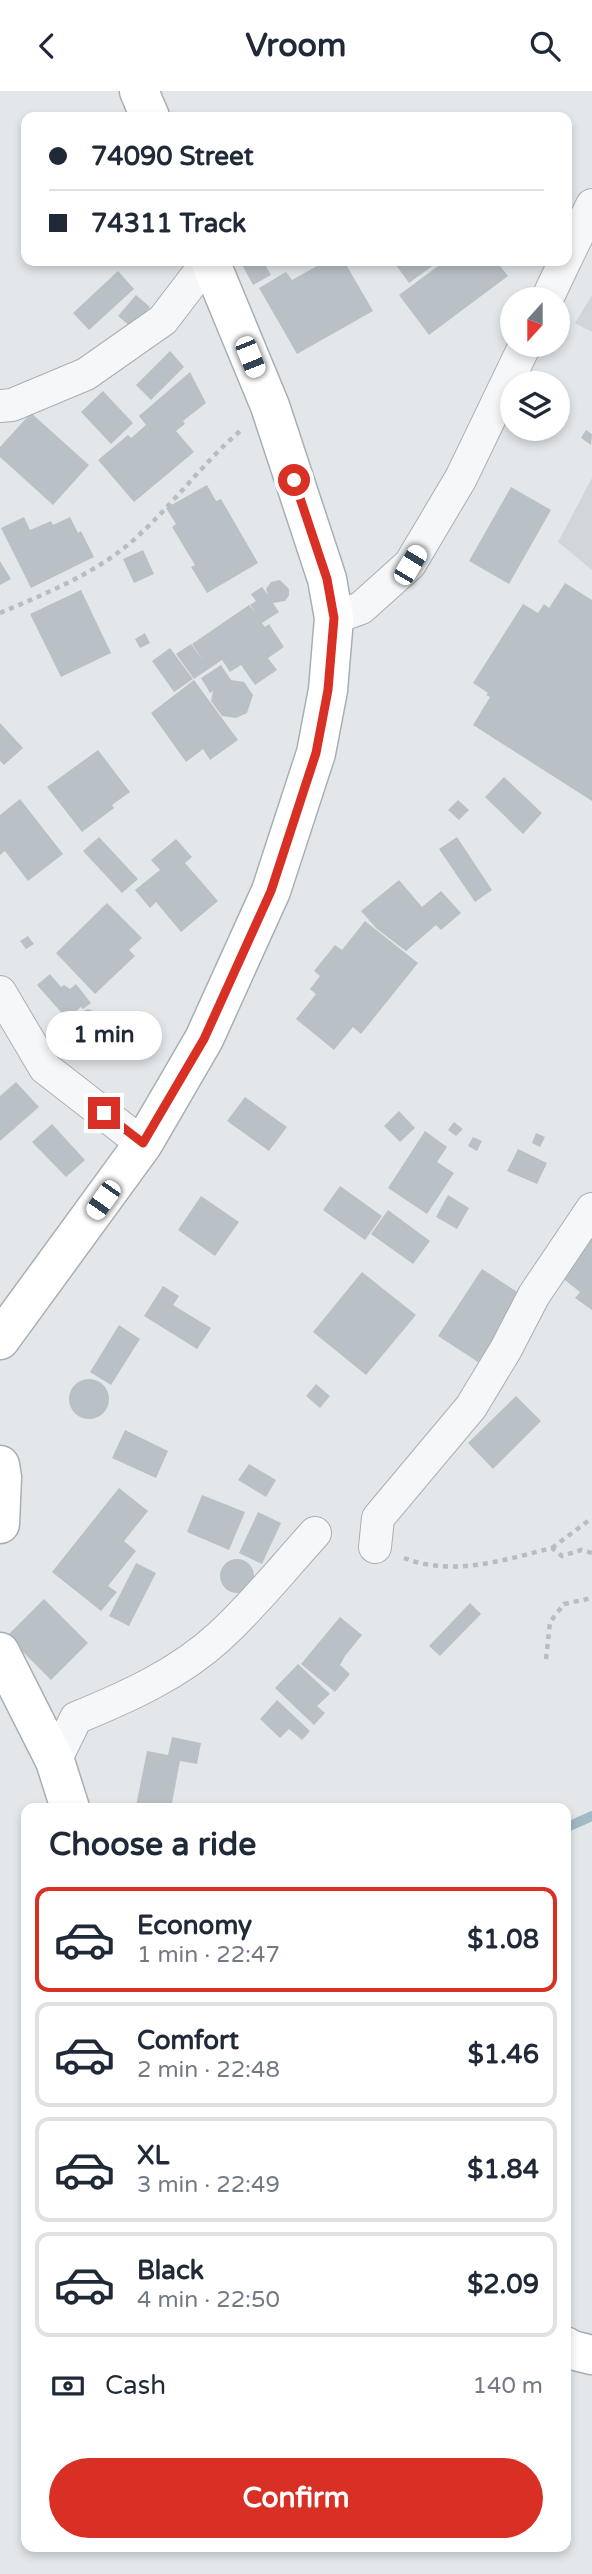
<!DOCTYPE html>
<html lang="en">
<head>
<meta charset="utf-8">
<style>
	:root { --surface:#fff; --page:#f2f2f3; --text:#1f2937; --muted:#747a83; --line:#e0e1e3; --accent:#d93025 }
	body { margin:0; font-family:"Varela Round",sans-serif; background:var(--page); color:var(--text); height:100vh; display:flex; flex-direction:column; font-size:26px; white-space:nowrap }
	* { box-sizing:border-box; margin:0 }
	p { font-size:23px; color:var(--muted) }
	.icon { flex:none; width:38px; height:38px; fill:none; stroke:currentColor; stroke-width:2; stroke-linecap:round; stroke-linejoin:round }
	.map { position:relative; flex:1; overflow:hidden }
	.panel { position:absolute; left:21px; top:1712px; width:550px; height:749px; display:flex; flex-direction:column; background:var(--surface); border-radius:14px; box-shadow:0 4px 10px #0003 }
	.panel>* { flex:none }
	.guide { position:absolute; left:21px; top:21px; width:551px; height:154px; border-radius:14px; box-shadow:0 4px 10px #0003; display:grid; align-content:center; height:154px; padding:0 28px; background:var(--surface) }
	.needle { width:46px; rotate:201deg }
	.buttons { position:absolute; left:500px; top:196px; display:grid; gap:14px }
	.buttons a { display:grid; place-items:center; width:70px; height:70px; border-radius:50%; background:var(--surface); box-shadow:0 4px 10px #0003; font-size:35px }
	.end { position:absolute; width:32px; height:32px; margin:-16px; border:9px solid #d93025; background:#fff; box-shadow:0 0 0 4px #fff }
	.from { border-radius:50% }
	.bubble { position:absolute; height:49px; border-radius:24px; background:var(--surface); box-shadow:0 4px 10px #0003; font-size:23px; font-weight:700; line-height:49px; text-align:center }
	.car { position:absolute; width:21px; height:42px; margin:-21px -10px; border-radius:9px; box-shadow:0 0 5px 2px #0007; background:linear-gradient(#fff 24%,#345 0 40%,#fff 0 76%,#345 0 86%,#fff 0) }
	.guide b { display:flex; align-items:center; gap:24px; height:66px; font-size:26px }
	.guide b+b { border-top:2px solid var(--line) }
	.guide i { width:18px; height:18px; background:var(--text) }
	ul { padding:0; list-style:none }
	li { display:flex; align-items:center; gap:21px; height:105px; margin:0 14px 10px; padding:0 14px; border:4px solid var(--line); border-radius:14px }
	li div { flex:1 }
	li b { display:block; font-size:26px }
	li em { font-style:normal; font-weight:700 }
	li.selected { border-color:var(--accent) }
	li>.icon { width:63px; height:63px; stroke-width:1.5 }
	h2 { padding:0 28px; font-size:32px; line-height:84px }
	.pay { display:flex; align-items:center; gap:18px; height:77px; padding:0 28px; font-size:26px }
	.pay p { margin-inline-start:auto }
	.button { display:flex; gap:14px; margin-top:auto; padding:14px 28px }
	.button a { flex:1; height:80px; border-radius:42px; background:var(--accent); color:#fff; font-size:28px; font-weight:700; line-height:80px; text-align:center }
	header { display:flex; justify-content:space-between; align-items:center; height:91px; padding:0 28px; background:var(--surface); font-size:32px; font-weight:700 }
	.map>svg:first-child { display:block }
</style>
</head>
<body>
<header><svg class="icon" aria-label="back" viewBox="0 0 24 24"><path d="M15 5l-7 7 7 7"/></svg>Vroom<svg class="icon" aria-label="search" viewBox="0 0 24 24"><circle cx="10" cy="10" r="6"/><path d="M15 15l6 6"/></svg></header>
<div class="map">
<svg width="592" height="2483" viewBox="0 0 592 2483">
	<rect width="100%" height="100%" fill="#e3e7ea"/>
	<g fill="#d1d6db">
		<path d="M592,204V241L575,232Z"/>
		<path d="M592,387V479L558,451Z"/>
	</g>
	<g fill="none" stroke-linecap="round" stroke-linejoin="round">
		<path stroke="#a1bac6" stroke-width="10" d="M565,1737L592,1725"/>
	</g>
	<g fill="#bac1c6">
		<path d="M240,170H263L271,184L253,194Z"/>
		<path d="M314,170H344L373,220L297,263L259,197L286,181L292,189L317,175Z"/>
		<path d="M393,170H439L409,192Z"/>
		<path d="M445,170H496L508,185L429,244L399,204Z"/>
		<path d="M118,180L134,198L89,239L73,222Z"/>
		<path d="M136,204L150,216L132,237L118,225Z"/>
		<path d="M170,260L184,276L151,309L136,294Z"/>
		<path d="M190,281L206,312L183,330L185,333L176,340L194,361L134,411L98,369L128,344L131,347L146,334L139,325Z"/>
		<path d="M103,300L133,332L111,353L81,321Z"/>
		<path d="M31,322L89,374L53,414L0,366V356Z"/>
		<path d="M586,339L592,343L591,354L581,347Z"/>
		<path d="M207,394L216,410L221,408L258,472L207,502L191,476L195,474L172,436L176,433L166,417Z"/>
		<path d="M511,396L551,419L509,493L469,470Z"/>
		<path d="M24,426L30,439L51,430L53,434L70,426L78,442L81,440L94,466L31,497L1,437Z"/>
		<path d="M143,459L154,483L134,492L123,468Z"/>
		<path d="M0,470L11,488L0,494Z"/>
		<path d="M280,489L289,498V504L285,510L273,512L279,521L262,532L265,536L269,533L284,556L268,567L277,579L255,594L241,574L230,581L222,569L194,588L176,563L191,553L203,569L192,553L249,514L256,522L250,514L256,510L251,503L262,496L268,504L266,498L271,491Z"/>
		<path d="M565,492L592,509V710L473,634L490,606L486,604L488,602L473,592L523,513L538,522L544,513L549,517Z"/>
		<path d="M81,499L111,562L61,586L30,523Z"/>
		<path d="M145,542L150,552L140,557L135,548Z"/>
		<path d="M170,557L193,588L174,601L152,570Z"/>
		<path d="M221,574L231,589L244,591L253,604L247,622L236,627L222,625L211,610L213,600L210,602L201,587Z"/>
		<path d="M194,589L238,649L210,669L203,658L186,671L151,622Z"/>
		<path d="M0,632L23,657L4,674L0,670Z"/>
		<path d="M98,659L130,701L112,714L114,717L82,741L47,696Z"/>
		<path d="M504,686L542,722L523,743L485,706Z"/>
		<path d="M20,708L63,763L28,790L5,760L0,764V724Z"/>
		<path d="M458,709L469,719L459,729L448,719Z"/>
		<path d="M99,746L138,788L122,802L83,760Z"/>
		<path d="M457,746L492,799L475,811L439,758Z"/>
		<path d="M176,748L192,766L185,772L218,810L181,841L156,811L150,817L135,799L160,779L151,769Z"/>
		<path d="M399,789L422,816L441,800L461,822L441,839L436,834L406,860L377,838L361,820Z"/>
		<path d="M107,812L142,847L129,859L135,865L95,903L56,862Z"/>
		<path d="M365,830L418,872L361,943L353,936L334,959L296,928L316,903L310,898L320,885L314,880L335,854L342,859Z"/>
		<path d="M28,845L34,853L26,858L20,850Z"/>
		<path d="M50,883L61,896L64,894L70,898L76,893L91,912L83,918L81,916L67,928L37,894Z"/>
		<path d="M88,918L96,921L101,927V934L109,930H117L124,934L128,941V949L125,955L117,960L110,959L103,956L98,949V941L89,944L82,943L76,936V928L80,921Z"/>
		<path d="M16,991L39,1016L0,1050V1005Z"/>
		<path d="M245,1006L287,1036L269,1060L227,1030Z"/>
		<path d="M399,1020L415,1037L400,1051L384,1035Z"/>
		<path d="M454,1031L463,1038L456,1045L448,1039Z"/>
		<path d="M52,1033L85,1069L66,1086L32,1051Z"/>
		<path d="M425,1040L447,1056L437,1071L454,1082L427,1123L388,1097Z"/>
		<path d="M536,1042L545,1046L540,1056L532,1052Z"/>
		<path d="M473,1046L482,1050L477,1060L468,1055Z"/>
		<path d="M518,1058L547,1072L537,1093L507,1080Z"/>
		<path d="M340,1095L382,1125L365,1149L323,1119Z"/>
		<path d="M448,1104L469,1117L457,1138L436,1126Z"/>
		<path d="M201,1105L239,1131L215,1165L178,1139Z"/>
		<path d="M388,1119L430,1150L413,1173L371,1143Z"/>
		<path d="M592,1145V1219L575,1207L580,1201L561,1186Z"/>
		<path d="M482,1178L522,1204L478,1271L438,1245Z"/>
		<path d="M362,1181L416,1224L366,1284L313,1241Z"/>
		<path d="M163,1195L179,1205L173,1214L211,1237L197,1258L144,1225Z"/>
		<path d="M119,1234L140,1248L111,1294L90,1281Z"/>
		<circle cx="89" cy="1308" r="20"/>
		<path d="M316,1293L330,1305L320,1317L306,1305Z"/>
		<path d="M516,1305L541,1330L493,1378L468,1352Z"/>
		<path d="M125,1339L168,1360L156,1387L112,1367Z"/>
		<path d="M249,1373L276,1389L266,1406L238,1389Z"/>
		<path d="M119,1397L148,1420L124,1450L136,1460L108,1495L117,1501L101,1520L52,1481Z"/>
		<path d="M202,1404L245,1421L229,1459L187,1441Z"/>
		<path d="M258,1421L281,1432L262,1473L239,1462Z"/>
		<circle cx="237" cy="1485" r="17"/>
		<path d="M136,1472L156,1482L129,1535L109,1525Z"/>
		<path d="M44,1508L88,1552L51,1589L7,1545Z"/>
		<path d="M470,1512L481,1523L440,1565L429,1555Z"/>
		<path d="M340,1526L362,1544L345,1565L340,1574L350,1583L335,1601L301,1573Z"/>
		<path d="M298,1573L330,1603L317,1615L325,1622L314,1634L275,1597Z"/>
		<path d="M277,1609L310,1640L302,1649L289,1638L280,1647L260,1628Z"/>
		<path d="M172,1646L201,1652L197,1673L180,1670L171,1717L136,1715L147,1660L168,1664Z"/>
	</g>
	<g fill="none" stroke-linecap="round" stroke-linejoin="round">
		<defs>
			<g id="street">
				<path d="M567,166L592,114"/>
				<path d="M547,208L565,170"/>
				<path d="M0,315L12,314L86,283L163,229L208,170"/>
				<path d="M334,527L361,517L410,473L461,387L525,254"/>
				<path d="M0,901L45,977L143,1053"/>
				<path d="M375,1456L378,1427L471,1316L506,1258L534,1204L592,1118"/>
				<path d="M55,1670L76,1627C127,1606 179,1583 220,1545C254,1514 284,1476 315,1442"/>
			</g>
			<g id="secondary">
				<path d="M139,0L150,26"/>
				<path d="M0,1249L143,1053L204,948L271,800L316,662L328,599L334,527L327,488L270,315L210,170"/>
				<path d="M0,1374L2,1386L0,1433"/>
				<path d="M0,1561L55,1670L70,1717"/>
				<path d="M565,2255L572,2259L592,2264"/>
			</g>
		</defs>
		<use href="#street" stroke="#a8afb4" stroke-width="34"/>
		<use href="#secondary" stroke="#a8afb4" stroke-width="41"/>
		<g stroke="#b9bdc1" stroke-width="4.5" stroke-dasharray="5 5" stroke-linecap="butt">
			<path d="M0,522C49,501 100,481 139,444C175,411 203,372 240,340"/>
			<path d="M552,1457L592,1427"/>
			<path d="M404,1467C453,1486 504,1469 552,1457L562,1465L581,1459L592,1462"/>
			<path d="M546,1568L550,1531L564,1513L592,1507"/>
		</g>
		<use href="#street" stroke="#f5f7f8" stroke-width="32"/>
		<use href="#secondary" stroke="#fff" stroke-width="38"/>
	</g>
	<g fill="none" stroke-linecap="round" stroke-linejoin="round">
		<path stroke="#d93025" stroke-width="9" d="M104,1022L143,1052L204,948L271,800L316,662L328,599L334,527L327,488L294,389"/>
	</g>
</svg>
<div class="buttons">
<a><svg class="needle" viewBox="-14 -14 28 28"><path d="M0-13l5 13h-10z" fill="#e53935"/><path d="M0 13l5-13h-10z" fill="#747a83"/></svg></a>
<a><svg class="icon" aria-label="layers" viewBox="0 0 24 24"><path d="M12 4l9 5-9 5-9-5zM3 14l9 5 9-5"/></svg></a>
</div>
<i class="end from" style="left:294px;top:389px"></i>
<i class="end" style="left:104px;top:1022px"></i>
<div class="bubble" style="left:46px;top:920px;width:116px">1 min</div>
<i class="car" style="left:250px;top:266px;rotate:158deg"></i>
<i class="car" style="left:410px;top:474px;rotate:31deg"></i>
<i class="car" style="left:103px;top:1109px;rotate:215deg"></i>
<div class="guide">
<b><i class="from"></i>74090 Street</b>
<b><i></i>74311 Track</b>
</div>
<section class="panel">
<h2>Choose a ride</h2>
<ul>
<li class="selected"><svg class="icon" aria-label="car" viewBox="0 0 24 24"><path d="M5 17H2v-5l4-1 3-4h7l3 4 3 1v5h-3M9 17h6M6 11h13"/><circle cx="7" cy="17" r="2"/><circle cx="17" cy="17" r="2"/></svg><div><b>Economy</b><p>1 min · 22:47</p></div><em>$1.08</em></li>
<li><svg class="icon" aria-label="car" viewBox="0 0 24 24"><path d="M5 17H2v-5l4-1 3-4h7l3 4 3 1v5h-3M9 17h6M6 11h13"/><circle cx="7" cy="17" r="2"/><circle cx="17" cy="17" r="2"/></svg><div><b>Comfort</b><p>2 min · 22:48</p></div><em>$1.46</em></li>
<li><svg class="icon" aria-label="car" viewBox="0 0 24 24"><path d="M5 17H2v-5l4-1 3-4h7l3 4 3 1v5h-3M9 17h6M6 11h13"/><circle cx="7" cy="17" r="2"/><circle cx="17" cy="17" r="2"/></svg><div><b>XL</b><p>3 min · 22:49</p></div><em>$1.84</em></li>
<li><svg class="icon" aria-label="car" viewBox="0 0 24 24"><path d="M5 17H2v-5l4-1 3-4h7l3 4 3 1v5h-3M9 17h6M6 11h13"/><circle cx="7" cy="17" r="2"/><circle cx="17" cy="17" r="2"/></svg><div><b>Black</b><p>4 min · 22:50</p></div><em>$2.09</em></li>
</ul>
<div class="pay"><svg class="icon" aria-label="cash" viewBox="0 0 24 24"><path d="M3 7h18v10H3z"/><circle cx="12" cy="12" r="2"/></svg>Cash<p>140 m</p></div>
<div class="button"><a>Confirm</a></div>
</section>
</div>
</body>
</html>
